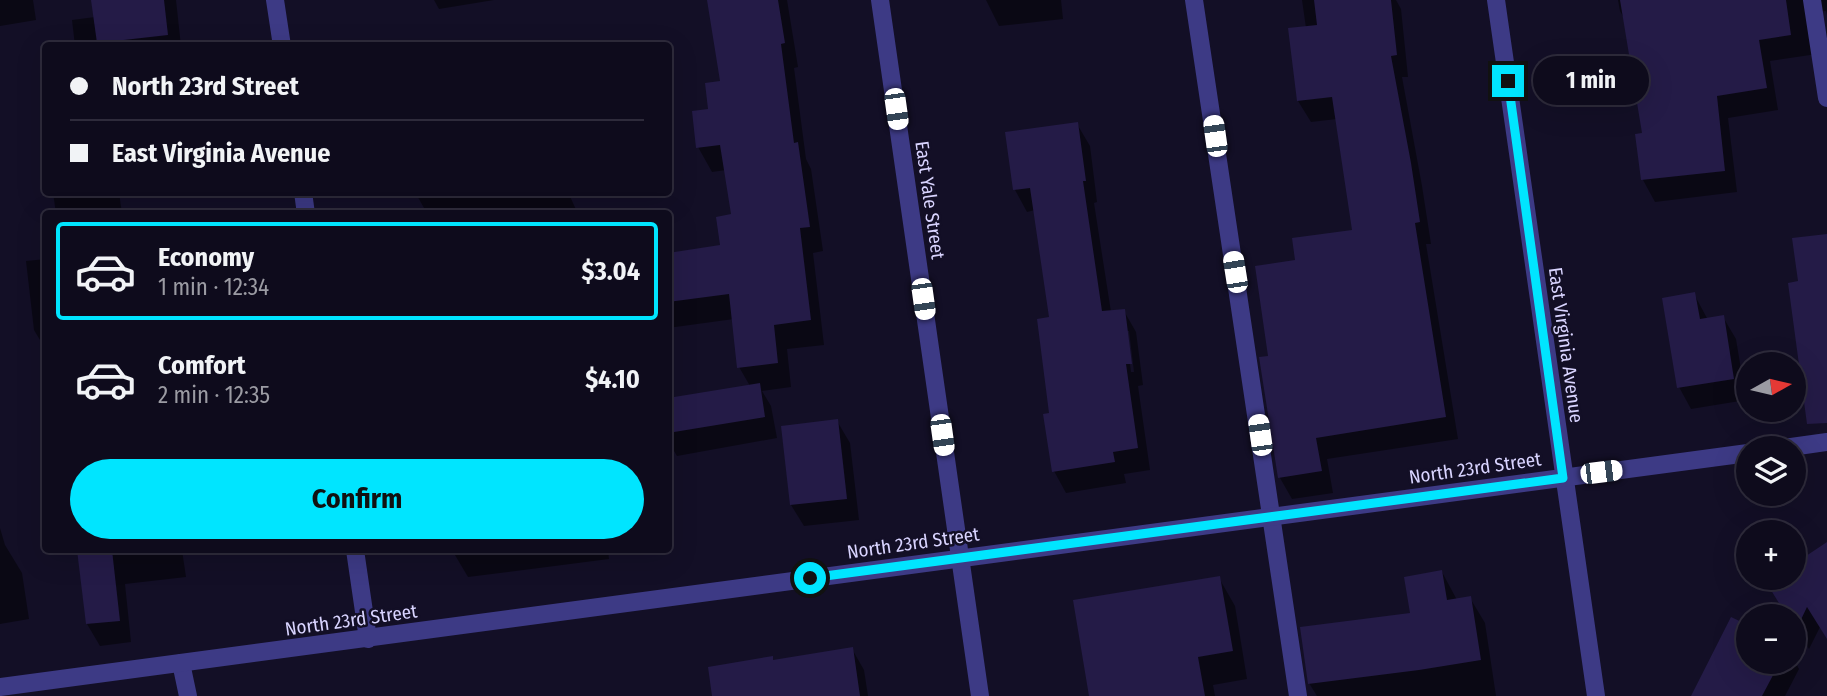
<!DOCTYPE html>
<html lang="en">
<head>
<meta charset="utf-8">
<style>
	:root { --surface:#0e0b1c; --page:#1c1929; --text:#f1f3f6; --muted:#9b9ba3; --line:#2e2b3b; --accent:#00e5ff }
	body { margin:0; font-family:"Fira Sans Condensed",sans-serif; background:var(--page); color:var(--text); height:100vh; display:flex; flex-direction:column; font-size:26px; white-space:nowrap }
	* { box-sizing:border-box; margin:0 }
	p { font-size:23px; color:var(--muted) }
	.icon { flex:none; width:38px; height:38px; fill:none; stroke:currentColor; stroke-width:2; stroke-linecap:round; stroke-linejoin:round }
	.map { position:relative; flex:1; overflow:hidden }
	.side { position:absolute; left:42px; top:210px; width:630px; height:343px; display:flex; flex-direction:column; background:var(--surface); border-radius:7px; box-shadow:0 7px 28px #0002,0 0 0 2px var(--line) }
	.side>* { flex:none }
	.hud { position:absolute; left:42px; top:42px; width:630px; height:154px; border-radius:7px; box-shadow:0 7px 28px #0002,0 0 0 2px var(--line); display:grid; align-content:center; height:154px; padding:0 28px; background:var(--surface) }
	.needle { width:46px; rotate:82deg }
	.fabs { position:absolute; left:1736px; top:352px; display:grid; gap:14px }
	.fabs a { display:grid; place-items:center; width:70px; height:70px; border-radius:50%; background:var(--surface); box-shadow:0 7px 28px #0002,0 0 0 2px var(--line); font-size:35px }
	.end { position:absolute; width:32px; height:32px; margin:-16px; border:9px solid #00e5ff; background:#111; box-shadow:0 0 0 4px #111 }
	.from { border-radius:50% }
	.bubble { position:absolute; height:49px; border-radius:24px; background:var(--surface); box-shadow:0 7px 28px #0002,0 0 0 2px var(--line); font-size:23px; font-weight:700; line-height:49px; text-align:center }
	.car { position:absolute; width:21px; height:42px; margin:-21px -10px; border-radius:9px; box-shadow:0 0 5px 2px #0007; background:linear-gradient(#fff 24%,#345 0 40%,#fff 0 76%,#345 0 86%,#fff 0) }
	.hud b { display:flex; align-items:center; gap:24px; height:66px; font-size:26px }
	.hud b+b { border-top:2px solid var(--line) }
	.hud i { width:18px; height:18px; background:var(--text) }
	ul { padding:12px 0 0; list-style:none }
	li { display:flex; align-items:center; gap:21px; height:98px; margin:0 14px 10px; padding:0 14px; border:4px solid transparent; border-radius:7px }
	li div { flex:1 }
	li b { display:block; font-size:26px }
	li em { font-style:normal; font-weight:700 }
	li.on { border-color:var(--accent) }
	li>.icon { width:63px; height:63px; stroke-width:1.5 }
	.cta { display:flex; gap:14px; margin-top:auto; padding:14px 28px }
	.cta a { flex:1; height:80px; border-radius:42px; background:var(--accent); color:#111; font-size:28px; font-weight:700; line-height:80px; text-align:center }
	.map>svg:first-child { display:block }
</style>
</head>
<body>
<div class="map">
<svg width="1827" height="696" viewBox="0 0 1827 696">
	<rect width="100%" height="100%" fill="#130f26"/>
	<g fill="#0007" fill-rule="evenodd">
		<path d="M0,0H33L36,20L0,26Z"/>
		<path d="M93,0H176L181,46H75L72,20L95,17Z"/>
		<path d="M434,0H494L439,9Z"/>
		<path d="M709,0H787L798,67L794,68L806,159L811,169L823,251L813,253L824,345L787,349L791,387L762,391L771,406L777,438L677,456L668,441V400L750,386L739,367L734,319L668,328V255L722,247L733,216L726,170L712,172L698,147L722,82Z"/>
		<path d="M986,0H1061L1063,19L999,26Z"/>
		<path d="M1302,0H1396L1401,9L1408,77H1402L1422,186L1431,244H1426L1458,439L1327,459L1333,493L1292,499L1280,478L1297,261L1354,231L1337,119L1311,122L1298,101L1306,28Z"/>
		<path d="M1618,0H1827V15L1826,11L1818,12L1817,54L1770,61L1778,110L1728,118L1737,192L1655,202L1643,180L1644,135L1625,20L1620,11Z"/>
		<path d="M1077,124L1090,146L1097,202L1094,203L1111,312L1124,311L1136,332L1143,385L1138,386L1150,470L1124,474L1126,483L1066,493L1054,471L1051,414V319L1035,210L1027,212L1015,190ZM1126,331H1129L1134,372H1131Z"/>
		<path d="M53,192H119L122,214H56Z"/>
		<path d="M415,192H568L578,214H425L424,208Z"/>
		<path d="M46,259V350L34,330L26,261Z"/>
		<path d="M1694,294L1708,320L1723,317L1736,339L1746,400L1691,409L1679,387Z"/>
		<path d="M837,421L850,443L859,520L804,526L791,505Z"/>
		<path d="M0,528L5,545L22,573L29,619L0,624Z"/>
		<path d="M1827,544V638L1820,627L1809,649L1794,625V616H1788L1768,583L1776,578H1794V566Z"/>
		<path d="M79,550H182L186,577L125,584L131,642L100,646L87,624Z"/>
		<path d="M452,550H608L609,559L468,577Z"/>
		<path d="M1442,572L1457,600L1470,598L1485,623L1496,696H1317L1309,683L1412,615Z"/>
		<path d="M1219,578L1235,606L1247,679L1213,685L1215,696H1099Z"/>
		<path d="M1732,619L1748,627V662H1794V659L1799,669L1785,696H1696Z"/>
		<path d="M852,649L864,670L868,696H714L774,661Z"/>
	</g>
	<g fill="#241b47">
		<path d="M91,0H164L168,35L97,43Z"/>
		<path d="M707,0H778L785,43L781,44L794,143L798,142L810,227L800,228L811,320L774,325L778,363L737,368L729,294L668,302V253L720,245L716,217L731,214L720,145L696,148L692,111L708,109L705,83L720,81Z"/>
		<path d="M1314,0H1391L1397,55L1391,56L1411,163L1420,222L1415,223L1446,417L1316,438L1322,471L1278,478L1259,357L1268,356L1255,266L1295,260L1292,238L1352,230L1332,97L1297,101L1288,28L1317,25Z"/>
		<path d="M1620,0H1786L1791,35L1759,40L1767,88L1717,96L1725,171L1641,180L1635,134L1642,133Z"/>
		<path d="M1078,122L1086,181H1083L1102,311L1125,309L1132,364H1126L1138,448L1113,452L1115,462L1052,472L1043,414L1049,413L1037,319L1049,317L1030,188L1013,190L1005,132Z"/>
		<path d="M1827,234V423L1807,424L1788,283L1798,281L1792,238Z"/>
		<path d="M1695,292L1700,319L1724,315L1734,379L1677,388L1662,298Z"/>
		<path d="M760,383L765,417L668,433V398Z"/>
		<path d="M838,419L847,499L790,505L781,426Z"/>
		<path d="M1827,542V639L1807,607L1796,630L1794,616H1787L1766,582L1773,578H1794V564Z"/>
		<path d="M77,550H112L120,621L86,624Z"/>
		<path d="M1442,570L1447,600L1471,596L1481,660L1419,670L1308,684L1300,627L1410,613L1404,577Z"/>
		<path d="M1220,576L1233,651L1198,657L1205,696H1089L1073,600Z"/>
		<path d="M1731,617L1748,625V662H1780L1762,696H1691Z"/>
		<path d="M853,647L860,696H712L708,667L773,656V660Z"/>
	</g>
	<g fill="none" stroke-linecap="round" stroke-linejoin="round">
		<g stroke="#3d3a85" stroke-width="18">
			<path d="M275,0L282,46"/>
			<path d="M880,0L980,696"/>
			<path d="M1194,0L1298,696"/>
			<path d="M1496,0L1596,696"/>
			<path d="M1812,0L1827,98"/>
			<path d="M303,192L306,214"/>
			<path d="M1784,448L1827,442"/>
			<path d="M355,550L368,639"/>
			<path d="M181,663L188,696"/>
			<path d="M0,687L1748,453"/>
		</g>
	</g>
	<g fill="none" stroke-linecap="round" stroke-linejoin="round">
		<path stroke="#00e5ff" stroke-width="9" d="M810,578L1563,478L1508,81"/>
	</g>
	<g text-anchor="middle" dominant-baseline="central" stroke-width="5" stroke-linejoin="round" paint-order="stroke">
		<g font-size="19" fill="#d9d4ff" stroke="#130f26">
			<text transform="translate(930 200) rotate(82)">East Yale Street</text>
			<text transform="translate(1566 345) rotate(82)">East Virginia Avenue</text>
			<text transform="translate(1475 468) rotate(-8)">North 23rd Street</text>
			<text transform="translate(913 543) rotate(-8)">North 23rd Street</text>
			<text transform="translate(351 620) rotate(-8)">North 23rd Street</text>
		</g>
	</g>
</svg>
<div class="fabs">
<a><svg class="needle" viewBox="-14 -14 28 28"><path d="M0-13l5 13h-10z" fill="#e53935"/><path d="M0 13l5-13h-10z" fill="#9b9ba3"/></svg></a>
<a><svg class="icon" aria-label="layers" viewBox="0 0 24 24"><path d="M12 4l9 5-9 5-9-5zM3 14l9 5 9-5"/></svg></a>
<a>+</a>
<a>−</a>
</div>
<i class="end from" style="left:810px;top:578px"></i>
<i class="end" style="left:1508px;top:81px"></i>
<div class="bubble" style="left:1533px;top:56px;width:116px">1 min</div>
<i class="car" style="left:896px;top:109px;rotate:172deg"></i>
<i class="car" style="left:1215px;top:136px;rotate:352deg"></i>
<i class="car" style="left:1235px;top:272px;rotate:351deg"></i>
<i class="car" style="left:923px;top:299px;rotate:172deg"></i>
<i class="car" style="left:942px;top:435px;rotate:172deg"></i>
<i class="car" style="left:1260px;top:435px;rotate:352deg"></i>
<i class="car" style="left:1601px;top:472px;rotate:83deg"></i>
<div class="hud">
<b><i class="from"></i>North 23rd Street</b>
<b><i></i>East Virginia Avenue</b>
</div>
<section class="side">
<ul>
<li class="on"><svg class="icon" aria-label="car" viewBox="0 0 24 24"><path d="M5 17H2v-5l4-1 3-4h7l3 4 3 1v5h-3M9 17h6M6 11h13"/><circle cx="7" cy="17" r="2"/><circle cx="17" cy="17" r="2"/></svg><div><b>Economy</b><p>1 min · 12:34</p></div><em>$3.04</em></li>
<li><svg class="icon" aria-label="car" viewBox="0 0 24 24"><path d="M5 17H2v-5l4-1 3-4h7l3 4 3 1v5h-3M9 17h6M6 11h13"/><circle cx="7" cy="17" r="2"/><circle cx="17" cy="17" r="2"/></svg><div><b>Comfort</b><p>2 min · 12:35</p></div><em>$4.10</em></li>
</ul>
<div class="cta"><a>Confirm</a></div>
</section>
</div>
</body>
</html>
